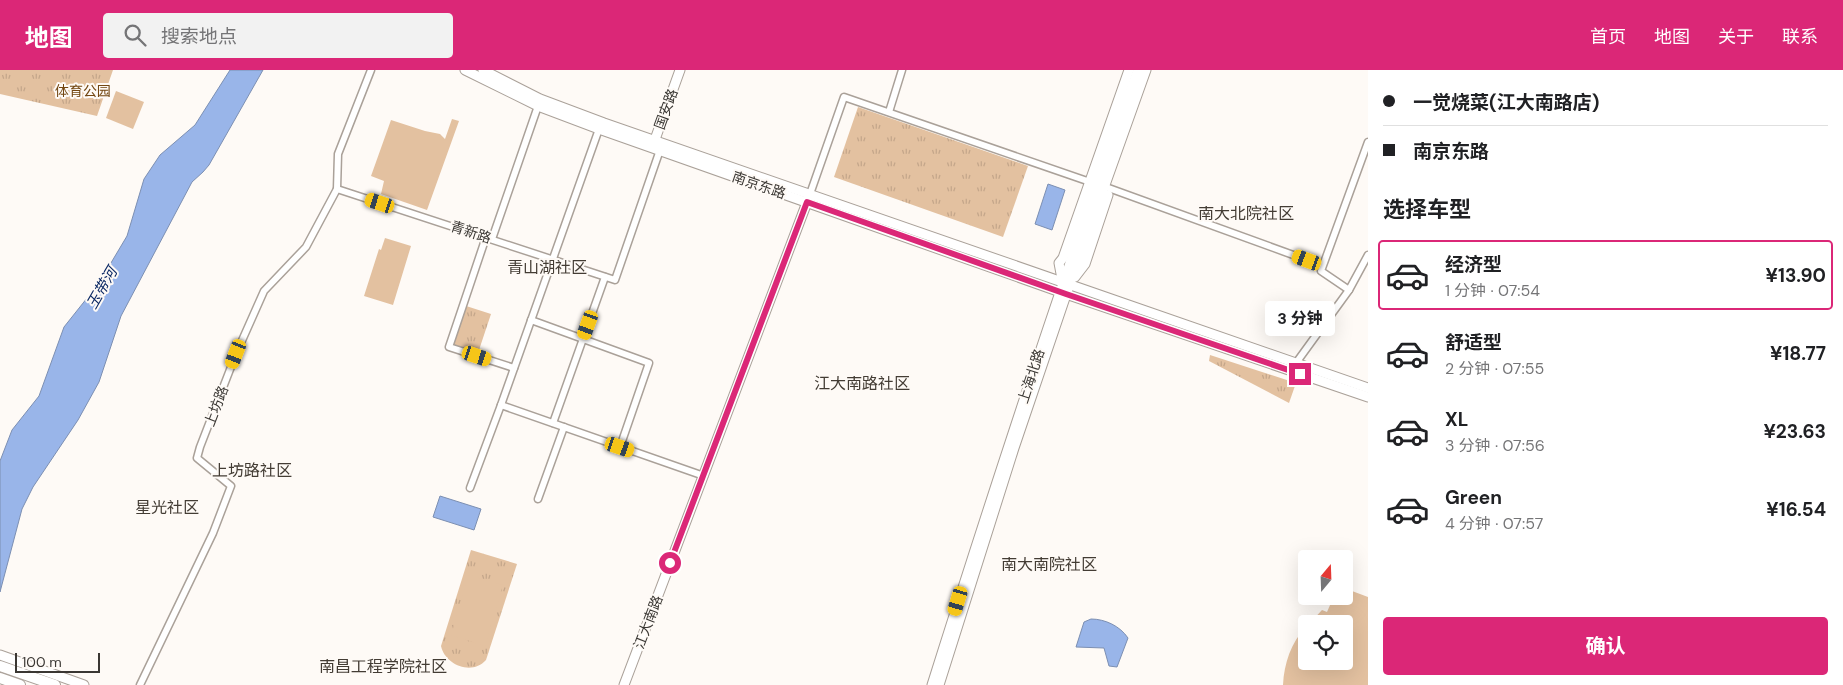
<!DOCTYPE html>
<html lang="zh">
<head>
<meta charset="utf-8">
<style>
	:root { --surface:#fff; --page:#f2f2f2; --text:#202124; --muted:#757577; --line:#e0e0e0; --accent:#db2777 }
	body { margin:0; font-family:"DM Sans","Noto Sans SC",sans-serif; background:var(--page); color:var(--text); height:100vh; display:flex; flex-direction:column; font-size:19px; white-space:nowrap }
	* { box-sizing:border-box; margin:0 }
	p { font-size:16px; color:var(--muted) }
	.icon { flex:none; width:28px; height:28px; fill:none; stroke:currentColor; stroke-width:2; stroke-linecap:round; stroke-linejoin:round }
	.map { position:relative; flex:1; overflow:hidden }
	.details { display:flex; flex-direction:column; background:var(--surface); width:475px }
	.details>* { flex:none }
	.hud { display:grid; align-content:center; height:110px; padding:0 15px; background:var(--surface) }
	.needle { width:32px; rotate:19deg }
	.fabs { position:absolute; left:1298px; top:480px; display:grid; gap:10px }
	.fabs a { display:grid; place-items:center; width:55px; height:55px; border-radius:5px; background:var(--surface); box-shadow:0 5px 20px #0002; font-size:25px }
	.scale { position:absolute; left:15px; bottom:12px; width:85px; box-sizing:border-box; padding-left:5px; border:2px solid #3a3733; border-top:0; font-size:14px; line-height:18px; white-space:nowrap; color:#3a3733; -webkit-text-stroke:4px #fefaf6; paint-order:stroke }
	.end { position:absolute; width:22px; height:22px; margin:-11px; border:6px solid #db2777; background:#fff; box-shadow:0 0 0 2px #fff }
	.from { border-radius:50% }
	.bubble { position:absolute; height:35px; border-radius:5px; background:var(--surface); box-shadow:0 5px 20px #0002; font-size:16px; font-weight:700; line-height:35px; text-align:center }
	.car { position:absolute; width:15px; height:30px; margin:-15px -8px; border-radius:6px; box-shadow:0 0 4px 1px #0007; background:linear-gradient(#f5c518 24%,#345 0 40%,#f5c518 0 76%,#345 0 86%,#f5c518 0) }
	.hud b { display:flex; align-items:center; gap:18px; height:48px; font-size:19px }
	.hud b+b { border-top:1px solid var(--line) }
	.hud i { width:12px; height:12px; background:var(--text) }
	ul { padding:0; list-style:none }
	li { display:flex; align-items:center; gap:15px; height:70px; margin:0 10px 8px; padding:0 5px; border:2px solid transparent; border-radius:5px }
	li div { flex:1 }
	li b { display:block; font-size:19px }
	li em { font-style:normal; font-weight:700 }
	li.on { border-color:var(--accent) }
	li>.icon { width:45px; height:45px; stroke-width:1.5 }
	h2 { padding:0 15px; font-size:22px; line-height:60px }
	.cta { display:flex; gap:10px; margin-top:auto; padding:10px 15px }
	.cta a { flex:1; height:58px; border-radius:5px; background:var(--accent); color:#fff; font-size:20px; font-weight:700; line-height:58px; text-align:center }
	header { display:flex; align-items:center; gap:30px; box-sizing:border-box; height:70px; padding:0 25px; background:var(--accent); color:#fff }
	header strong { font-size:24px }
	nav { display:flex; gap:28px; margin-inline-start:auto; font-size:18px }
	.search { width:350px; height:45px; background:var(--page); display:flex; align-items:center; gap:12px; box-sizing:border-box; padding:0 18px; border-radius:5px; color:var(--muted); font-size:19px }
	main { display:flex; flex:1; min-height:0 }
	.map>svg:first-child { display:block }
</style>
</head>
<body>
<header>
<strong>地图</strong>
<div class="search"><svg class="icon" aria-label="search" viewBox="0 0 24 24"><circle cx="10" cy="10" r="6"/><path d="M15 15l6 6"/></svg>搜索地点</div>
<nav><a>首页</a><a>地图</a><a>关于</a><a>联系</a></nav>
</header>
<main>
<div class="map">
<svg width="1368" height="615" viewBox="0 0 1368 615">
	<defs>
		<pattern id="park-tufts" width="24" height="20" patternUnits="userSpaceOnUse" patternTransform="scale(1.25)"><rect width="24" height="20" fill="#e3c1a0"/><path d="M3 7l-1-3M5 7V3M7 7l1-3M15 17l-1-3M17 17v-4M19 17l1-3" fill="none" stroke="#c4a68a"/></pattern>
	</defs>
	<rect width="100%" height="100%" fill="#fefaf6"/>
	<g fill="url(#park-tufts)">
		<path d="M0,0H113L97,46L0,24Z"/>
		<path d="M858,37L1028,96L1003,167L834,107Z"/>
		<path d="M463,235L491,244L477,286L449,277Z"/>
		<path d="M1210,285L1296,313L1289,333L1209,291Z"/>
		<path d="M471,480L517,494L486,590C472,606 445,595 441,576Z"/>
	</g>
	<g fill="#e3c1a0">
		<path d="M116,21L144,32L133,59L106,48Z"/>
		<path d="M452,49L459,51L427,140L381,124L384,111L371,106L391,50L425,61L440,64L445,69Z"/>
		<path d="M385,168L411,176L393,235L364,226L379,179L381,180Z"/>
		<path d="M469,505L503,515L485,576L451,565Z"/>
		<path d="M1344,518L1368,527V615H1283C1284,594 1291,572 1306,557V591H1344V554H1309L1322,540L1327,542L1334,526H1344Z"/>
	</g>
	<g fill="#99b5e9" stroke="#7c8fb2">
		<path d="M230,0H263L209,95L203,102L192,112L121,246L99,312L78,350L33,417L22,439L0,522V391L12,360L39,326L64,257L99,213L127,166L144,109L160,85L195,55Z"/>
		<path d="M1048,114L1065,120L1052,160L1035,154Z"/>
		<path d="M440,426L481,439L474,460L433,447Z"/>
		<path d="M1091,549C1105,549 1120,556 1128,568L1117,597L1109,596L1104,578L1076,577L1084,552Z"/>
	</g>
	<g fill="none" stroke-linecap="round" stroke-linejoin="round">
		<defs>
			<g id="street">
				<path d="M889,42L902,0"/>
				<path d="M599,59L501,335L704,406"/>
				<path d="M1103,116L1307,190"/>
				<path d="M337,119L615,210L661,77"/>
				<path d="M810,124L844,27L1093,113"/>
				<path d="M486,167L449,277L514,298"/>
				<path d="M492,169L538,36"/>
				<path d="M1349,220L1321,201L1368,72"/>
				<path d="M531,250L649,293L620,377"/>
				<path d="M1296,293L1349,220L1368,185"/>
				<path d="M553,353L605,207"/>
				<path d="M470,418L501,335"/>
				<path d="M538,429L564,357"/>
				<path d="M140,615L213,463L231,416L197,388L200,377L236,284L264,221L306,177L337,119L338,84L371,0"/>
			</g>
			<g id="secondary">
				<path d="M465,0L538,36L599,59L1066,224L1368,327"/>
				<path d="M483,0L540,29L604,53L1368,318"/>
				<path d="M653,75L680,0"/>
				<path d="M1075,207L1085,194L1108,125"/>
				<path d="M1062,209L1059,193L1063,188L1129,0"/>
				<path d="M0,585L84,615"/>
				<path d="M624,615L809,127"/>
				<path d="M932,615C997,409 1064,203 1138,0"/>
				<path d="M939,615L1014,378L1070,213L1146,0"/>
			</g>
			<g id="primary">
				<path d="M0,596L55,615"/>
				<path d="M0,608L20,615"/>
			</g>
		</defs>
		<use href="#street" stroke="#aaa199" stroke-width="9"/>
		<use href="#secondary" stroke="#aaa199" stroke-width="11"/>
		<use href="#primary" stroke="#aaa199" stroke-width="12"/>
		<use href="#street" stroke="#fff" stroke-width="6"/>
		<use href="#secondary" stroke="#fff" stroke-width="9"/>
		<use href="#primary" stroke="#fff" stroke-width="10"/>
	</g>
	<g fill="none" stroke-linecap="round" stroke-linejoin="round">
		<path stroke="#db2777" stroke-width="6" d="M670,493L807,132L1066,224L1300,304"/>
	</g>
	<g text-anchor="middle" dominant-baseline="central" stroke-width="4" stroke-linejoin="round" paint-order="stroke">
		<g font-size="14" fill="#734712" stroke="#fefaf6">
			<text x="83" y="21">体育公园</text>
		</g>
		<g font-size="14" fill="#3a3733" stroke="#fefaf6">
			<text transform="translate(666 39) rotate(-70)">国安路</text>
			<text transform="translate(759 115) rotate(19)">南京东路</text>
			<text transform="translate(471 162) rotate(18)">青新路</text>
			<text transform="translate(1031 306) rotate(-72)">上海北路</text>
			<text transform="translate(216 336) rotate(-69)">上坊路</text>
			<text transform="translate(648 552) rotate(-69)">江大南路</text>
		</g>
		<g font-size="15" font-style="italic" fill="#0c2964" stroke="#fefaf6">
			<text transform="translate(102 218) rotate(-60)">玉带河</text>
		</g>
		<g font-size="16" fill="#433c34" stroke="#fefaf6">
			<text x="1246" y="143">南大北院社区</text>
			<text x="547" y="197">青山湖社区</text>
			<text x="862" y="313">江大南路社区</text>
			<text x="252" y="400">上坊路社区</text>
			<text x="167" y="437">星光社区</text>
			<text x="1049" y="494">南大南院社区</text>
			<text x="383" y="596">南昌工程学院社区</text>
		</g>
	</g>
</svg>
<div class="fabs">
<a><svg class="needle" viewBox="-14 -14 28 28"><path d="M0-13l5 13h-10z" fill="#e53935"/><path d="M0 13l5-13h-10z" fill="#757577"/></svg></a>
<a><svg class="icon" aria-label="locate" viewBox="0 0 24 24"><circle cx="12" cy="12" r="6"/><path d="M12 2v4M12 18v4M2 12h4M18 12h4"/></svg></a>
</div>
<div class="scale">100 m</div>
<i class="end from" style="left:670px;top:493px"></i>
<i class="end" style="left:1300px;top:304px"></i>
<div class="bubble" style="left:1265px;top:231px;width:70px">3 分钟</div>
<i class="car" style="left:380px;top:133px;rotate:288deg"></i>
<i class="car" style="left:1307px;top:190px;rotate:290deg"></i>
<i class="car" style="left:588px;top:255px;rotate:200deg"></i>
<i class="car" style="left:236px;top:284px;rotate:201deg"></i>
<i class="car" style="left:477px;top:286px;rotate:108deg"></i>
<i class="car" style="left:620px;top:377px;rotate:109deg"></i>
<i class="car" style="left:958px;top:531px;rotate:197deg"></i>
</div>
<section class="details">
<div class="hud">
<b><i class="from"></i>一觉烧菜(江大南路店)</b>
<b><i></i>南京东路</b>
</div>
<h2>选择车型</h2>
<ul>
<li class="on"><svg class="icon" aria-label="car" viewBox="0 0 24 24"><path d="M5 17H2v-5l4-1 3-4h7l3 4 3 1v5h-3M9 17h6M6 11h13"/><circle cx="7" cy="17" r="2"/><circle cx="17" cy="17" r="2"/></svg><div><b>经济型</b><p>1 分钟 · 07:54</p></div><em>¥13.90</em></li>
<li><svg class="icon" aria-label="car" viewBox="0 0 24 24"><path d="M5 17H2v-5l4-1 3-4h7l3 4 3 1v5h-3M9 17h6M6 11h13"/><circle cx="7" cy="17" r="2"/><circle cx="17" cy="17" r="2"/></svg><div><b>舒适型</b><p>2 分钟 · 07:55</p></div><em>¥18.77</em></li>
<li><svg class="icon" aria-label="car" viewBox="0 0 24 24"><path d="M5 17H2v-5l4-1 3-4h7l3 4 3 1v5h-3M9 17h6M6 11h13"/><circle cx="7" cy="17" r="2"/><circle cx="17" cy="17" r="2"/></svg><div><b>XL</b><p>3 分钟 · 07:56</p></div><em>¥23.63</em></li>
<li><svg class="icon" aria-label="car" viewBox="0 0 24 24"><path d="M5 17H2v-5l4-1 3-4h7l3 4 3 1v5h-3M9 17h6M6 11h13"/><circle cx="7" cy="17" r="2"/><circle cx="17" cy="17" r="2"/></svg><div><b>Green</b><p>4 分钟 · 07:57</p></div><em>¥16.54</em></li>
</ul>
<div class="cta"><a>确认</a></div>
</section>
</main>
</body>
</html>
